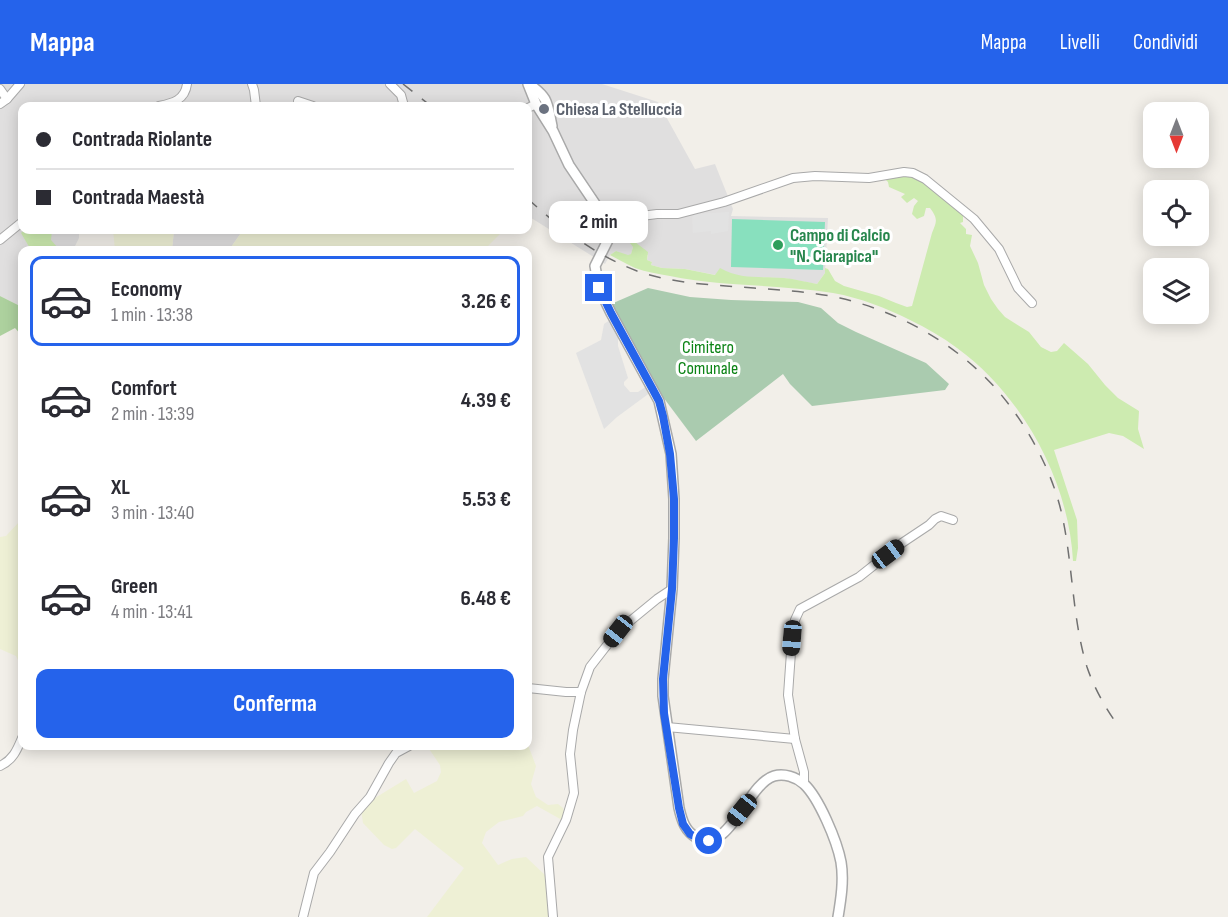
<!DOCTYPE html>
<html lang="it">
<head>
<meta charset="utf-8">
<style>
	:root { --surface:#fff; --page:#f2f2f3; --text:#2b2b33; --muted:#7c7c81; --line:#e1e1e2; --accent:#2563eb }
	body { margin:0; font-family:"Sofia Sans Condensed",sans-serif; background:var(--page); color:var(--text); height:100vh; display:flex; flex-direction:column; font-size:22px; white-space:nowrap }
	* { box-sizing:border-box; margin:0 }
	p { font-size:20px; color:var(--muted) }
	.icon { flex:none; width:33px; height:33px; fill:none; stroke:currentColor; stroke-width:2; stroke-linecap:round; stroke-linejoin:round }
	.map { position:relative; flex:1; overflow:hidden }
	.side { position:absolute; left:18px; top:162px; width:514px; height:504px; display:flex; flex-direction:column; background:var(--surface); border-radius:12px; box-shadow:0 3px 15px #0003 }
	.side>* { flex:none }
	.hud { position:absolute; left:18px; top:18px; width:514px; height:132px; border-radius:12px; box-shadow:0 3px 15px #0003; display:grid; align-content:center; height:132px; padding:0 18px; background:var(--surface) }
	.needle { width:39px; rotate:180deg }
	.buttons { position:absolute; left:1143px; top:18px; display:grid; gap:12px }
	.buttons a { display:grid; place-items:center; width:66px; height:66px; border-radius:12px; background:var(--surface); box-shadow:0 3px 15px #0003; font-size:30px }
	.end { position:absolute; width:27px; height:27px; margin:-14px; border:8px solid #2563eb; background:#fff; box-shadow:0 0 0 3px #fff }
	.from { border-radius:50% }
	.bubble { position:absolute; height:42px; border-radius:12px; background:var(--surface); box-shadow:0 3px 15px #0003; font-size:20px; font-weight:700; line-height:42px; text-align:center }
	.car { position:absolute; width:18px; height:36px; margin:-18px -9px; border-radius:8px; box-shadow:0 0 4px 2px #0007; background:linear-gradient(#222 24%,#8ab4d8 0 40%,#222 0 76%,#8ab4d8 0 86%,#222 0) }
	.hud b { display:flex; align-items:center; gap:21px; height:57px; font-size:22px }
	.hud b+b { border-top:2px solid var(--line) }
	.hud i { width:15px; height:15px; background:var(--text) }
	ul { padding:10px 0 0; list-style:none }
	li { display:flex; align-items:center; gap:18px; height:90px; margin:0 12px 9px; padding:0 6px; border:3px solid transparent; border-radius:12px }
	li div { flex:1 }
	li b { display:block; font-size:22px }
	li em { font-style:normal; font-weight:700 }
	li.current { border-color:var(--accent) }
	li>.icon { width:54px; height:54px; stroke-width:1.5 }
	.action { display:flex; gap:12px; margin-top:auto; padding:12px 18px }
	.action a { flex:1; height:69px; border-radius:12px; background:var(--accent); color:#fff; font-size:24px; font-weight:700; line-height:69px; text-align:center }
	header { display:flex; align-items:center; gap:36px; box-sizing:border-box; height:84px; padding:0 30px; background:var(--accent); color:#fff }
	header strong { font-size:28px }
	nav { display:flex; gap:33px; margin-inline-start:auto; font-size:21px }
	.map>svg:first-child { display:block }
</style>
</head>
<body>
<header>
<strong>Mappa</strong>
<nav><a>Mappa</a><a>Livelli</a><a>Condividi</a></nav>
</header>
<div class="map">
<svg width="1228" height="833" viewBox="0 0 1228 833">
	<rect width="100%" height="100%" fill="#f2efe9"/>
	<g fill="#e0dfdf">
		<path d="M0,0H602L658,18L695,85L715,80L733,125L731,132L828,134L825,189L817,200L784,194L744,193L729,190L720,185L716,191L685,185L662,184L651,181L652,178L647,176L648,171L633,163L631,170L628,172L616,167L610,171L605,180L528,132V22H22V146H79V154L73,166H22V223L0,212Z"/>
		<path d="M174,146H243L229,166H172Z"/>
	</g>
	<g fill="#eef0d5">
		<path d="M113,146H174L172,166H115Z"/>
		<path d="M243,146H504L484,166H229Z"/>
		<path d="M22,418V582L20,580L16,572L0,565V453L6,452L20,437Z"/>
		<path d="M528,661L536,682L531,700L536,713L548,721L558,720L563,724L565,730L562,736L537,722L526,728L523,732L499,738L486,748L482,759L498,781L512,775L526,773L545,791L550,833H427L464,784L415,745L396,764L392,765L384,761L363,739L361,726L370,717L406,695L414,709L437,697L441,688L440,681L427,662Z"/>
	</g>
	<g fill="#cdebb0">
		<path d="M905,90C927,97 947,115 963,131V138L960,139L966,145V150L972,151L970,162L978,179L984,201L991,215L998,225L1005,233L1029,248L1041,263L1051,268L1057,267L1064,259L1088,280L1105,301L1118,314L1139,327L1138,345L1144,365L1123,352L1109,349L1054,366L1077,436L1078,464L1076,477H1073C1069,397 1022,311 957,264C942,253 927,244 910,236C886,224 861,214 833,209C779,200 724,203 670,192C659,190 646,188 635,184C626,180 618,175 610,171L616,167L628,171L631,170L633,163L630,159L635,158L648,168L647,176L652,178L651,181L662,184L685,185L715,191L720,184C741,196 761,192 784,194C795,195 806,198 817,200L825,189V184L828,185L835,197L844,202L879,212L896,219L907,223L912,222L932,149C937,137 938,135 930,124H926L924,132L917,135L912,130L914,122L918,117L914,114L907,119L901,113L905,110L889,103L888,98L883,93Z"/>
		<path d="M24,146H52L51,156L58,164L66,166H31L21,149Z"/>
	</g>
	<path fill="#add19e" d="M0,212L22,223V252L15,244L0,252Z"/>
	<path fill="#aacbaf" d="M648,204L690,213L731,216L798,218L821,224L838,239L856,248L926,279L949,300L945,306L812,322L790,300L783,290L696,357L654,301L611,220Z"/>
	<path fill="#88e0be" d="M732,135L825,138L823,186L731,183Z"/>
	<g fill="#e2e2e2">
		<path d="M729,128L728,147L711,150V147L693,149L692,133L695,130Z"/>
		<path d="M610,236L618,253V262L628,294L624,298V301L630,308H638L647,302L651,308L617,333L604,345L576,269L601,256L604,240Z"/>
	</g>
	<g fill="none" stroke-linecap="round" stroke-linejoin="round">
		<defs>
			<g id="minor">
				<path d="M252,0L254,6L256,22"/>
				<path d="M390,0L401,11L404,22"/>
				<path d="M0,5L7,15"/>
				<path d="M298,17L313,22"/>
				<path d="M0,20L7,15L20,0"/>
				<path d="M159,22C173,19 185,16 187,0"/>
				<path d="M528,24L536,20"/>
				<path d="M606,136L609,134L634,133L657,130H678L724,118L793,94L815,92L869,94L904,88L913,89L925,95L974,135L999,165L1018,204L1032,219"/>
				<path d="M0,156L22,138"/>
				<path d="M528,604L566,608H581"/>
				<path d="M667,643L795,655"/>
				<path d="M0,682C13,676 17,666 22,654"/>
				<path d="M804,700V688L795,655L788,611L792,554L795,536L800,525L859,493L902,459L929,441L935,435L941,432L953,436"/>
				<path d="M303,833L314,789L330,768L355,730L370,713L389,679L396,669L409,662"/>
				<path d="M553,833L548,773L566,736L574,709L570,670L573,646L581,608L590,583L618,547L657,515L672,505"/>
			</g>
			<g id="tertiary">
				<path d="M528,0L536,20L553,47L569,81L606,136L609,144L610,152L595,182L599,204L611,229L659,317L671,370L674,415V454L672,505L663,595V612L679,724C682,737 685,747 697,754C730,770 747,700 774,692C784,689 796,693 804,700C819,714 837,757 841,778C844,796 841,815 838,833"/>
				<path d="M529,0C549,14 547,19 552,42"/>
			</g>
		</defs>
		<use href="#minor" stroke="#a9a9a9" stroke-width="10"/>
		<use href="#tertiary" stroke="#a9a9a9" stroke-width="12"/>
		<use href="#minor" stroke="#fff" stroke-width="8"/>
		<use href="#tertiary" stroke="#fff" stroke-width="9"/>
		<g stroke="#707070" stroke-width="1.5" stroke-dasharray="12 12" stroke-linecap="butt">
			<path d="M403,0L431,22"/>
			<path d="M528,115C561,145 595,171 637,187C674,200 715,201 754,204C783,206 812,208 840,214C900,228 957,260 998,307C1027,341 1052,386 1062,431C1073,481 1072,534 1087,583C1094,604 1106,625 1119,643"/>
		</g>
	</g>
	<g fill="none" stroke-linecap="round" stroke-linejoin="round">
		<path stroke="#2563eb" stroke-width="8" d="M599,204L611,229L652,304L659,317L663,332L670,370L674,415V454L672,505L663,595L664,629L679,724L683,740L690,750L701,756L709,757"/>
	</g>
	<circle fill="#6b7280" stroke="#fff" stroke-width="2" cx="544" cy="25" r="6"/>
	<circle fill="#2e9e5b" stroke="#fff" stroke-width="2" cx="778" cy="161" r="6"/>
	<g text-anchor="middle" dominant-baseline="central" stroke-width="6" stroke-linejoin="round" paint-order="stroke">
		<g font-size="18" font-weight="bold" fill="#5b616d" stroke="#fff" text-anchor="start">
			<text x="556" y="25">Chiesa La Stelluccia</text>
		</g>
		<g font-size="18" font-weight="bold" fill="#27864d" stroke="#fff" text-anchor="start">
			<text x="790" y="151">Campo di Calcio<tspan x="790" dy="21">"N. Ciarapica"</tspan></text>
		</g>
		<g font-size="18" fill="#0c8416" stroke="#fff">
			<text x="708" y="263">Cimitero<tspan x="708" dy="21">Comunale</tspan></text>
		</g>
	</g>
</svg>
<div class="buttons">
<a><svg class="needle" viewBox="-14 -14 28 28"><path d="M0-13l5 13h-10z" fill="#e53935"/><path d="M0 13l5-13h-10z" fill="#7c7c81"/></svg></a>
<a><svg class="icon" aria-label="locate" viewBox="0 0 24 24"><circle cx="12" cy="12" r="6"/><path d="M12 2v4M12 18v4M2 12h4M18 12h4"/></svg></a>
<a><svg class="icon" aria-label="layers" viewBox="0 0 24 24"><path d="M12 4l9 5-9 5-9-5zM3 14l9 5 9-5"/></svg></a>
</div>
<i class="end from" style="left:709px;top:757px"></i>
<i class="end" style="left:599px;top:204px"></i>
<div class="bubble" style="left:549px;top:117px;width:99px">2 min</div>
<i class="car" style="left:888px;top:470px;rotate:53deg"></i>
<i class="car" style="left:618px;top:547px;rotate:218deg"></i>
<i class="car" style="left:792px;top:554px;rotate:185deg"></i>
<i class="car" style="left:742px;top:726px;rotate:219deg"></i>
<div class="hud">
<b><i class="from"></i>Contrada Riolante</b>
<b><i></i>Contrada Maestà</b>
</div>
<section class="side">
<ul>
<li class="current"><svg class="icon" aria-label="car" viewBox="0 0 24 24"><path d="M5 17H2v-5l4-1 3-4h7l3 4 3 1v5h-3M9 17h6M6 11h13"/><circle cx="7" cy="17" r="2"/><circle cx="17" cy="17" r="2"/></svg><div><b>Economy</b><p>1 min · 13:38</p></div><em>3.26 €</em></li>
<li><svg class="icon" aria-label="car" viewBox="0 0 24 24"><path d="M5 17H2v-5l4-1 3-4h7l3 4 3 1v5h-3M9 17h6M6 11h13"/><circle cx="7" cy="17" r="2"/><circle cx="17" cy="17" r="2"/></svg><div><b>Comfort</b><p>2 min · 13:39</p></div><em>4.39 €</em></li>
<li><svg class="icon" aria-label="car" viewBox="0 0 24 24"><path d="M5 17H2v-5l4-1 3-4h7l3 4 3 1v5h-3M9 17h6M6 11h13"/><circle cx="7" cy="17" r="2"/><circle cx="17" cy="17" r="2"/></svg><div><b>XL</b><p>3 min · 13:40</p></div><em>5.53 €</em></li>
<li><svg class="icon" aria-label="car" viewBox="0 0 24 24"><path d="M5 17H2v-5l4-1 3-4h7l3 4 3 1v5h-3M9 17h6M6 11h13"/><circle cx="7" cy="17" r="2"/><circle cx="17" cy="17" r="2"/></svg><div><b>Green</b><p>4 min · 13:41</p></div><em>6.48 €</em></li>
</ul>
<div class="action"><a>Conferma</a></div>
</section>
</div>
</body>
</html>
